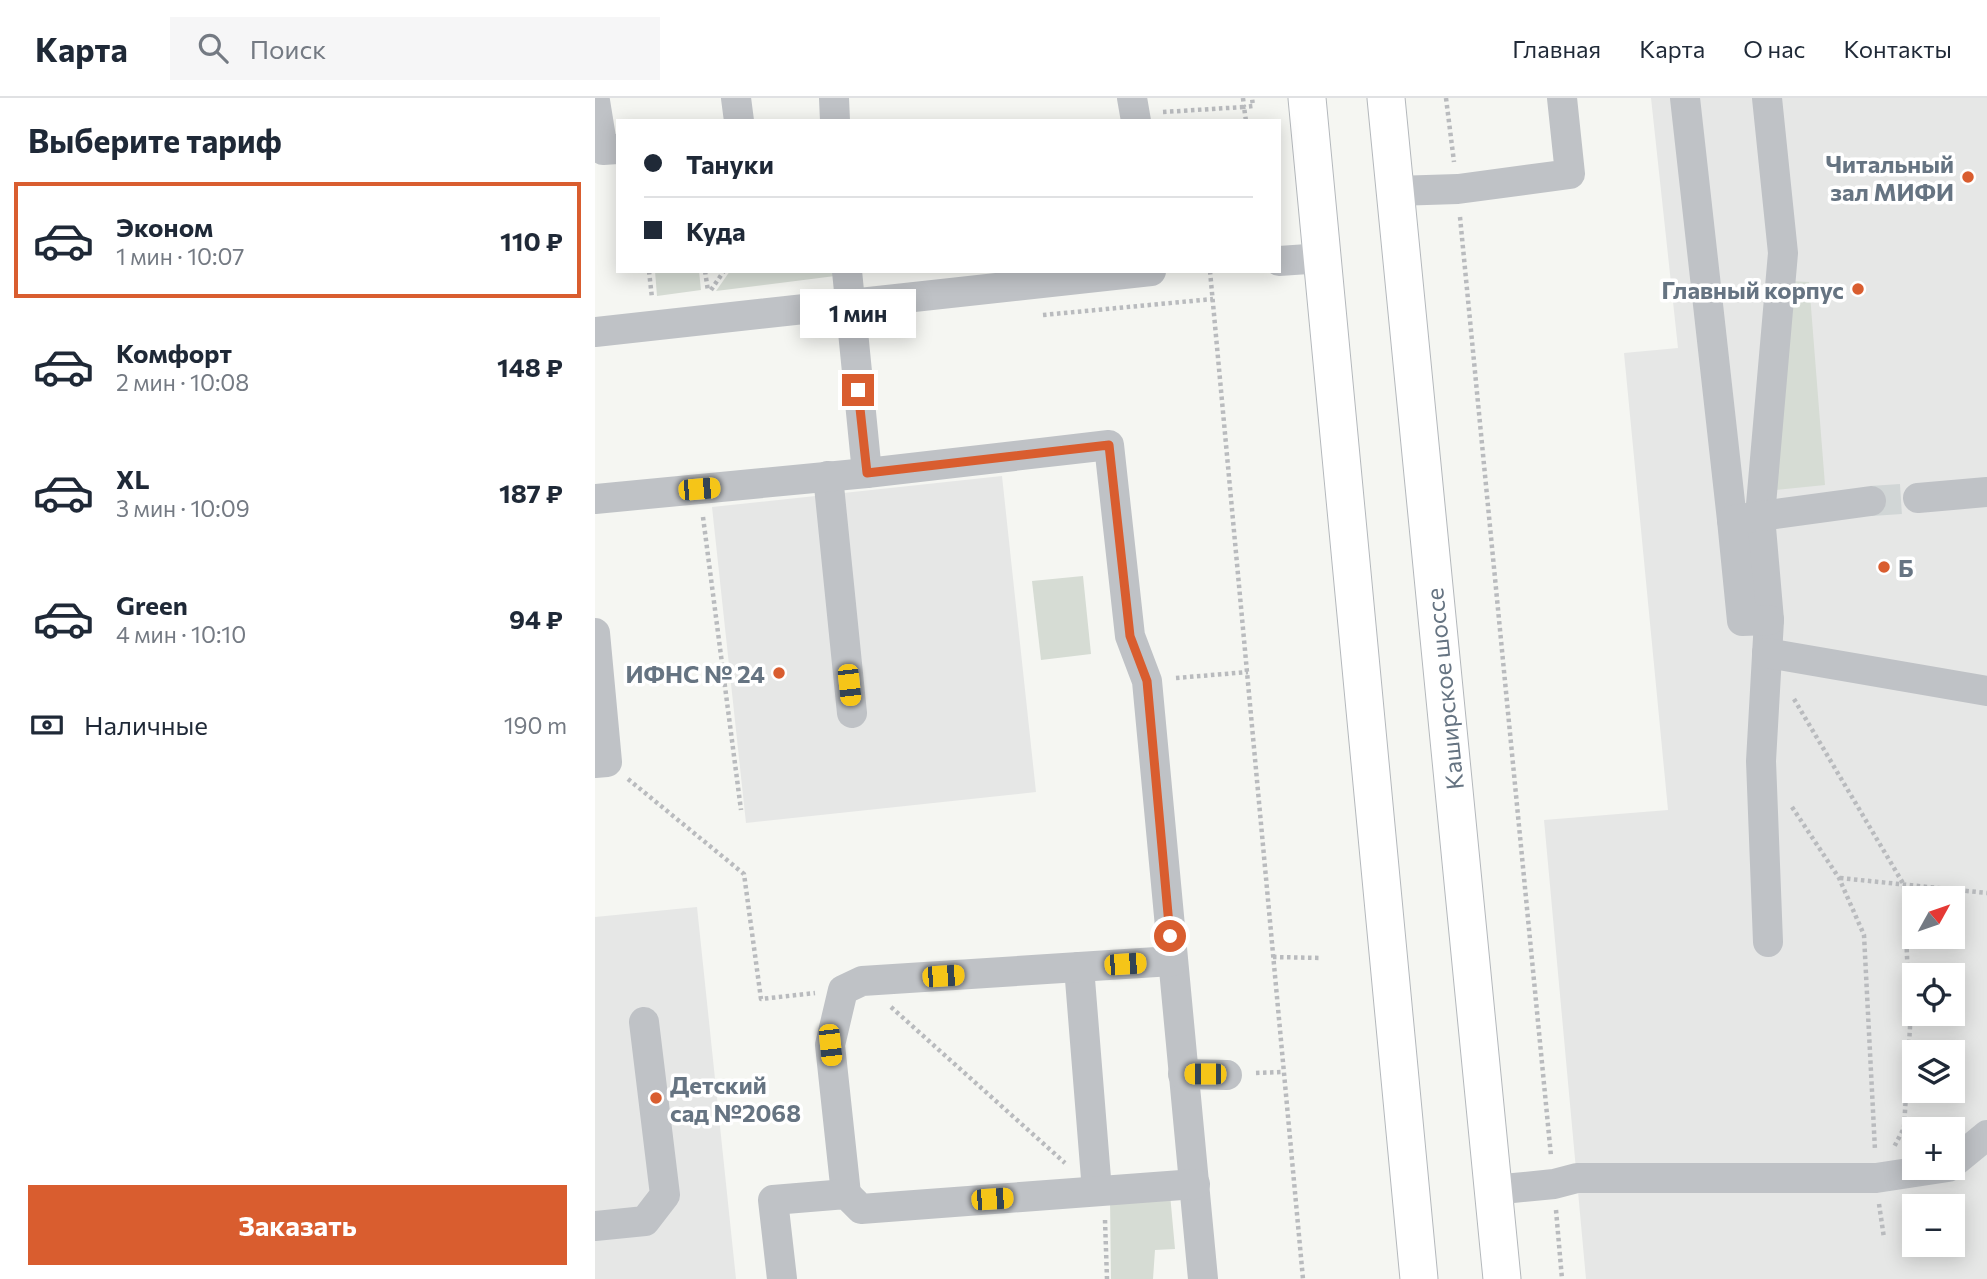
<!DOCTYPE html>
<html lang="ru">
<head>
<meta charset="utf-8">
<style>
	:root { --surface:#fff; --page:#f6f6f7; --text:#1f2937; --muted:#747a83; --line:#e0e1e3; --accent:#d95d2f }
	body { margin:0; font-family:Commissioner,sans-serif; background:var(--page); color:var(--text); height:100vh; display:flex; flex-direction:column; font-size:26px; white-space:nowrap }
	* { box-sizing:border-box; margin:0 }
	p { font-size:23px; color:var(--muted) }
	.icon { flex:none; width:38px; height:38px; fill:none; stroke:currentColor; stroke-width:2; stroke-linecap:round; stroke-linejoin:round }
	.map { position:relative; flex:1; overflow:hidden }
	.details { display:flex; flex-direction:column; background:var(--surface); width:595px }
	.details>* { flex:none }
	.hud { position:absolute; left:21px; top:21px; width:665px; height:154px; border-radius:0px; box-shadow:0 4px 18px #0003; display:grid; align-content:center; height:154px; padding:0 28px; background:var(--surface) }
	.needle { width:46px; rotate:50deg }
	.buttons { position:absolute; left:1307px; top:788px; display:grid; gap:14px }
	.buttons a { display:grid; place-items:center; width:63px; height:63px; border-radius:0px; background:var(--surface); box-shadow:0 4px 18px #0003; font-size:35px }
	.end { position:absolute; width:32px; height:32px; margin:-16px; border:9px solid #d95d2f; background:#fff; box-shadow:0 0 0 4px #fff }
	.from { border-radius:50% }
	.bubble { position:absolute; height:49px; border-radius:0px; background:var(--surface); box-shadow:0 4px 18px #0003; font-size:23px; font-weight:700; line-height:49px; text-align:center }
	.car { position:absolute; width:21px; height:42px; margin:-21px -10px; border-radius:9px; box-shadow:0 0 5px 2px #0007; background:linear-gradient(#f5c518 24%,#345 0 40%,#f5c518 0 76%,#345 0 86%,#f5c518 0) }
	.hud b { display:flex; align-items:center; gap:24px; height:66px; font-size:26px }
	.hud b+b { border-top:2px solid var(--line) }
	.hud i { width:18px; height:18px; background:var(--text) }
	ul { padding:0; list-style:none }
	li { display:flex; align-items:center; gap:21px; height:116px; margin:0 14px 10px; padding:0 14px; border:4px solid transparent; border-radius:0px }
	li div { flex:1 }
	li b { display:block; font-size:26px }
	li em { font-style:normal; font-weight:700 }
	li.current { border-color:var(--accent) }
	li>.icon { width:63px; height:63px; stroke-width:1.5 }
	h2 { padding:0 28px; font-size:32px; line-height:84px }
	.pay { display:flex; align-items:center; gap:18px; height:77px; padding:0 28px; font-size:26px }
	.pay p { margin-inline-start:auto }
	.button { display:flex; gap:14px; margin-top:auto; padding:14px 28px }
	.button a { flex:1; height:80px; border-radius:0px; background:var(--accent); color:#fff; font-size:28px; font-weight:700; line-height:80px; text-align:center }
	header { display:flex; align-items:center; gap:42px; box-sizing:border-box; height:98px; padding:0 35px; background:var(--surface); border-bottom:2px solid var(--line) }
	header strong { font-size:33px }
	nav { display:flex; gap:38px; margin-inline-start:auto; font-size:24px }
	.search { width:490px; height:63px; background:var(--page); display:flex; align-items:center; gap:18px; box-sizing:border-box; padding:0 24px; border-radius:0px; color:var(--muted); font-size:26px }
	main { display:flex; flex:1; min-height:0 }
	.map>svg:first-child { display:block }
</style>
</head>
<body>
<header>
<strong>Карта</strong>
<div class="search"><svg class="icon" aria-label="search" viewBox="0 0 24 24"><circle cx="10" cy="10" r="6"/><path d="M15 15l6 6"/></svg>Поиск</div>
<nav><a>Главная</a><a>Карта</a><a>О нас</a><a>Контакты</a></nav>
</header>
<main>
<section class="details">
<h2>Выберите тариф</h2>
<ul>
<li class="current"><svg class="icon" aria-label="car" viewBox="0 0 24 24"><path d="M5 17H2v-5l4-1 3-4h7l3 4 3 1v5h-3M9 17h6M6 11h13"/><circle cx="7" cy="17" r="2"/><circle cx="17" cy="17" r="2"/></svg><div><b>Эконом</b><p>1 мин · 10:07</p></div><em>110 ₽</em></li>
<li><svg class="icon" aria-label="car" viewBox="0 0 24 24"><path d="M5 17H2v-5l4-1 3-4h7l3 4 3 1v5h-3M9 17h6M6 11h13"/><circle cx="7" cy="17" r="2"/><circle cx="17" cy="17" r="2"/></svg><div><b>Комфорт</b><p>2 мин · 10:08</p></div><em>148 ₽</em></li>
<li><svg class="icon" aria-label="car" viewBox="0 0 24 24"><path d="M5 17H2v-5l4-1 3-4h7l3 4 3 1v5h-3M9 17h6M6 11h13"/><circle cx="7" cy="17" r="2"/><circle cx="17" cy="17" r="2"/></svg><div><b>XL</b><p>3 мин · 10:09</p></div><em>187 ₽</em></li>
<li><svg class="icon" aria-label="car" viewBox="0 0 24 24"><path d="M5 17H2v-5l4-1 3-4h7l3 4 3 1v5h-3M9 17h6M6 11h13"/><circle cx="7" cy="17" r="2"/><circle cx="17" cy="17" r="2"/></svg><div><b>Green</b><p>4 мин · 10:10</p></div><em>94 ₽</em></li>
</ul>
<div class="pay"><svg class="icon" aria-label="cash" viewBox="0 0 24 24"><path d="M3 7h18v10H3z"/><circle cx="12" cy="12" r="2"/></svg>Наличные<p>190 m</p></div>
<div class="button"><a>Заказать</a></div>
</section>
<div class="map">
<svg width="1392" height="1181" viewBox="0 0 1392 1181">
	<rect width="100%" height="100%" fill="#f5f6f2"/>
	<g fill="#e6e7e6" fill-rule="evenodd">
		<path d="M1056,0H1392V1181H991L949,722L1073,712L1029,255L1083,250ZM1320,800H1358V838H1320ZM1320,877H1358V915H1320ZM1320,954H1358V992H1320ZM1320,1031H1358V1069H1320ZM1320,1108H1358V1146H1320Z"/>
		<path d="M407,378L441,694L151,725L117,409Z"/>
		<path d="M102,809L141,1181H0V819Z"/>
	</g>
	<g fill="#d6dcd4">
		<path d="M60,173H104L106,192L62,198Z"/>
		<path d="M135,173H240V178L121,193Z"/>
		<path d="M1194,183L1214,184L1230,387L1180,392Z"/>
		<path d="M488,478L496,556L446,562L437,483Z"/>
		<path d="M575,1096L580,1151L560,1152L558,1181H516L515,1100Z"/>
	</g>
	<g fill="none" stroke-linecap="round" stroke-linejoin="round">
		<path stroke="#d1d6d6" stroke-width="30" stroke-dasharray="30 15" stroke-linecap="butt" d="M1276,403L1323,400"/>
		<defs>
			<g id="major">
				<path d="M712,0L824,1181"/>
				<path d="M791,0L907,1181"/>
			</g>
		</defs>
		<use href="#major" stroke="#b4b8bc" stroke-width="39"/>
		<g stroke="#b9bbbe" stroke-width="4.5" stroke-dasharray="3.5 3.5" stroke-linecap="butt">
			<path d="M648,0L649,9L658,8L657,0"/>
			<path d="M851,0L859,64"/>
			<path d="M568,14L649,9L651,23"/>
			<path d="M865,119L956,1058"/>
			<path d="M54,173L57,200"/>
			<path d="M110,173L113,193"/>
			<path d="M615,173L708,1181"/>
			<path d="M116,192L129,173"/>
			<path d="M448,217L618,201"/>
			<path d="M108,419L146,712"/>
			<path d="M581,580L653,574"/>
			<path d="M1199,601L1309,787L1315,929L1309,1030L1299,1049"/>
			<path d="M33,681L149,776L166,901L220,895"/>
			<path d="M1197,709L1244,780L1269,837L1280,1052"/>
			<path d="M1245,780L1392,795"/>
			<path d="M678,859L727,860"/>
			<path d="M296,909L470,1065"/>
			<path d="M661,975L688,974"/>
			<path d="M1284,1106L1289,1140"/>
			<path d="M961,1112L967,1181"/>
			<path d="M510,1122L512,1181"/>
		</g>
		<g stroke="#bfc2c6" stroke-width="30">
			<path d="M141,0L144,23"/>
			<path d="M239,0L240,23"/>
			<path d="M537,0L541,23"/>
			<path d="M1090,0L1137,422"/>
			<path d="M1172,0L1188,155L1165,418L1174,522L1166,663L1173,844"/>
			<path d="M0,3L8,52L23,51"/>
			<path d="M800,93L863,91L975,76L967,0"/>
			<path d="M684,163L728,160"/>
			<path d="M252,173L272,375"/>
			<path d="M0,234L556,173"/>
			<path d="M233,378L257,615"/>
			<path d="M1323,400L1392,394"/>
			<path d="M0,401L272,375L514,347L535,538L552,583L608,1181"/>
			<path d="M1174,522L1147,523L1137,422L1276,403"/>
			<path d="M0,535L12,664L0,665"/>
			<path d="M1172,555L1392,593"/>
			<path d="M484,869L502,1093"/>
			<path d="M588,976L632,977"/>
			<path d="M1358,1065L1392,1037"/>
			<path d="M898,1092L959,1086L982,1080H1281L1353,1069"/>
			<path d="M251,1096L235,947L248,892L267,883L577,863"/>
			<path d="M0,1128L50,1123L70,1097L49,924"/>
			<path d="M187,1181L178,1102L251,1096L266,1111L600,1086"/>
		</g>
		<use href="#major" stroke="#fff" stroke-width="37"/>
	</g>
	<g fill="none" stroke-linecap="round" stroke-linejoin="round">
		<path stroke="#d95d2f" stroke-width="9" d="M263,292L272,375L514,347L535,538L552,583L575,838"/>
	</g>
	<g fill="#d95d2f" stroke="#fff" stroke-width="2.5">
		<circle cx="1373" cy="79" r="7"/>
		<circle cx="1263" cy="191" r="7"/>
		<circle cx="1289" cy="469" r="7"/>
		<circle cx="184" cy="575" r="7"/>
		<circle cx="61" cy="1000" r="7"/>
	</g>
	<g text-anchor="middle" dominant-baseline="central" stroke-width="7" stroke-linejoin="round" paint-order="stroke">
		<g font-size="24" font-weight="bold" fill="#667482" stroke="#fff" text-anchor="end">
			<text x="1359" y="65">Читальный<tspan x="1359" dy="28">зал МИФИ</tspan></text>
			<text x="1249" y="191">Главный корпус</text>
			<text x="1303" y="469" text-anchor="start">Б</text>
			<text x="170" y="575">ИФНС № 24</text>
			<text x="75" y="986" text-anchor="start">Детский<tspan x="75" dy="28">сад №2068</tspan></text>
		</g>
		<g font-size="24" fill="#667482" stroke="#fff">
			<text transform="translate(849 591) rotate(-96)">Каширское шоссе</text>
		</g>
	</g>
</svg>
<div class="buttons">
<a><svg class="needle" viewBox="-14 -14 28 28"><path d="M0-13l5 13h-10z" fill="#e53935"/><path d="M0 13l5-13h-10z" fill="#747a83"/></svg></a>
<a><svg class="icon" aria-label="locate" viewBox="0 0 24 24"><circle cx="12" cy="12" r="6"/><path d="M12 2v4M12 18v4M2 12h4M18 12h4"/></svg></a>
<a><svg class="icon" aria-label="layers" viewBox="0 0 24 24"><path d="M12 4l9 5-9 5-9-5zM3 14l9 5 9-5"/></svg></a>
<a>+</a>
<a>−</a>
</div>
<i class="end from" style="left:575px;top:838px"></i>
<i class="end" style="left:263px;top:292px"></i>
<div class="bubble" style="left:205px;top:191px;width:116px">1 мин</div>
<i class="car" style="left:104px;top:391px;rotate:85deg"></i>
<i class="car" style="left:254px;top:587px;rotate:174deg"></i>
<i class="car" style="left:530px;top:866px;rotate:86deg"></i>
<i class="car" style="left:348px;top:878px;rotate:86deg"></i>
<i class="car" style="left:235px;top:947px;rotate:174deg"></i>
<i class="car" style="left:610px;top:976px;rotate:270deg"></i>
<i class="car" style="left:397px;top:1101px;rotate:86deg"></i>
<div class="hud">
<b><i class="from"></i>Тануки</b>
<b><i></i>Куда</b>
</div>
</div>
</main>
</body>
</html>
